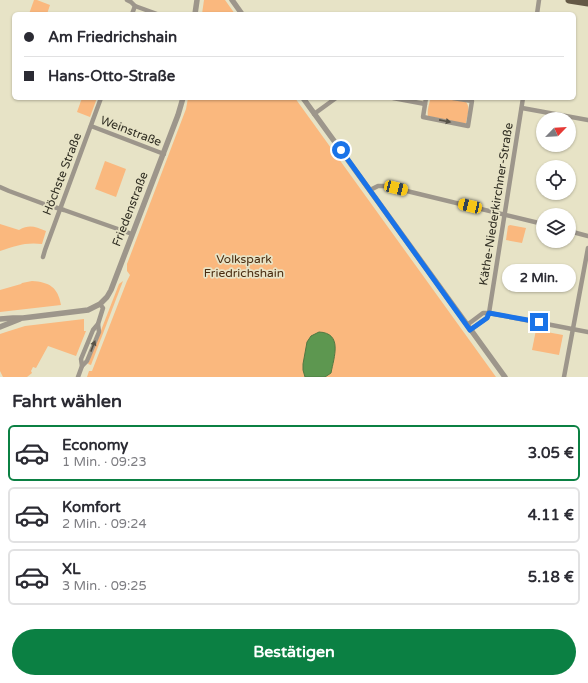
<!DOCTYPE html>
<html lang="de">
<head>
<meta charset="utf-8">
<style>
	:root { --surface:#fff; --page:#f7f7f7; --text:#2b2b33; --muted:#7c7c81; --line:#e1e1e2; --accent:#0b8043 }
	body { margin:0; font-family:"Varela Round",sans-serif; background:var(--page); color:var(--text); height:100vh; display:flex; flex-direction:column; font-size:15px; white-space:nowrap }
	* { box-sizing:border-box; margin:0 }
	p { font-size:13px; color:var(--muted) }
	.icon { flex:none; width:22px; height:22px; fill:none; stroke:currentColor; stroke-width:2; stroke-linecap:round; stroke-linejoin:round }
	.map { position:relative; height:377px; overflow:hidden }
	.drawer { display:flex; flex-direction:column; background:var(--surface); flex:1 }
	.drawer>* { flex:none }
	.hud { position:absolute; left:12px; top:12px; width:564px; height:88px; border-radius:6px; box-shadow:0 1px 3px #0004; display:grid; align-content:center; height:88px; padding:0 12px; background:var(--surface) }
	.needle { width:26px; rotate:65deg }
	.buttons { position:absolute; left:536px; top:112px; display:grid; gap:8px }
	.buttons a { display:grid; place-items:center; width:40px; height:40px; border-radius:50%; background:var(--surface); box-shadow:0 1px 3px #0004; font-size:20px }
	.end { position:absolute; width:18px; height:18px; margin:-9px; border:5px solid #1a73e8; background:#fff; box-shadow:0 0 0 2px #fff }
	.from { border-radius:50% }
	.bubble { position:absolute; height:28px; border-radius:14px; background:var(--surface); box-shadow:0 1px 3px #0004; font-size:13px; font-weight:700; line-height:28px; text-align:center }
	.car { position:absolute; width:12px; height:24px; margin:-12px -6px; border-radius:5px; box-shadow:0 0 3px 1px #0007; background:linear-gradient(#f5c518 24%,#345 0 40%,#f5c518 0 76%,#345 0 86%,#f5c518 0) }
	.hud b { display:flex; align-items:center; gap:14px; height:38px; font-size:15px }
	.hud b+b { border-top:1px solid var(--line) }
	.hud i { width:10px; height:10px; background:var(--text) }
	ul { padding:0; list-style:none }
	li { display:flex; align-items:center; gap:12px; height:56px; margin:0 8px 6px; padding:0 4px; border:2px solid var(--line); border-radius:6px }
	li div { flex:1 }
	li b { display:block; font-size:15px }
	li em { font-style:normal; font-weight:700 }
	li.active { border-color:var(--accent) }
	li>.icon { width:36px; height:36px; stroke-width:1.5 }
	h2 { padding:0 12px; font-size:18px; line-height:48px }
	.cta { display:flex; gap:8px; margin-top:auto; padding:8px 12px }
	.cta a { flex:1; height:46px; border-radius:24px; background:var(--accent); color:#fff; font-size:16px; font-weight:700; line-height:46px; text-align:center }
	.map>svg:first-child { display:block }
</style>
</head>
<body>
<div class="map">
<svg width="588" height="377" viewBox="0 0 588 377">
	<rect width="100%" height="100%" fill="#e7e3c6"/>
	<g fill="#fab87e">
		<path d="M34,0H37L50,5L47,14H29Z"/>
		<path d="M204,0H225L235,14H202Z"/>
		<path d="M82,98H97L90,117L77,112Z"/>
		<path d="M188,98H295L496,377H87L89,371H92L127,281L130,275L127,271V264L186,109Z"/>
		<path d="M431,98H447L466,102C471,108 467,116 466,123L464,124L428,116C427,111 429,103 431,98Z"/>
		<path d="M105,161L126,169L116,197L95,189Z"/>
		<path d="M0,224L19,230C30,224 35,227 46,231L42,244C25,242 16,246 0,251Z"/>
		<path d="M510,225L526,228L522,243L506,240L508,226Z"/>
		<path d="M32,281C49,282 58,287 61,305L0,312V290L21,284L22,283Z"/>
		<path d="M123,281L91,365L88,364L119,284Z"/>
		<path d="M84,319V331H86L76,356L48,346L36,368L33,367L31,371L32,373L27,377H3L0,371V334L6,332L25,326Z"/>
		<path d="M536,330L563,335L559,355L532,350Z"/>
	</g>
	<path fill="#5d9750" stroke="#507842" d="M319,332C343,333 334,357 331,373L325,377H305L303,370V364L307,342L311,336Z"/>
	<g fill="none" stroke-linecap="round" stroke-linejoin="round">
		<g stroke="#9d968b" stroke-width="4.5">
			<path d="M127,0L131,2L135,6L157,14"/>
			<path d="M132,14L135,6"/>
			<path d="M537,14L539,0"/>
			<path d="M393,98L425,104"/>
			<path d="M426,98L423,117L468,126L472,101L453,98"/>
			<path d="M522,108L588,120"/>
			<path d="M314,114L336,98"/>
			<path d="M91,126L164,154"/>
			<path d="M0,187L9,191L44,204L64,210L132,234"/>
			<path d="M370,190L378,186H386L543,224"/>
			<path d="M569,231L588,236"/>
			<path d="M43,257L45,250L101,98"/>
			<path d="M467,325L483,313H489L588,332"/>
			<path d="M470,330L487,318L489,313L523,98"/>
			<path d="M82,366L87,361L99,332L98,324"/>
			<path d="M78,377L82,366L81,359L93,330L98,324L103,308L100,304"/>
			<path d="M564,377L588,248"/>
		</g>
		<g stroke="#9d968b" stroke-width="5.5">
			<path d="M232,0L242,14"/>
			<path d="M195,14L197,0"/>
			<path d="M303,98L505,377"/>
			<path d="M0,319L13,318H23L88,310L100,304L107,297L111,290L178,115L183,98"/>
			<path d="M0,327L20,319"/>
		</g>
		<path stroke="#645946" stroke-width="7" d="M569,0L588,3"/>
	</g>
	<defs><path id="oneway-solid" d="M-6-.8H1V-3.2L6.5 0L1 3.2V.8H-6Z"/></defs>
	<g fill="#565247">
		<use href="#oneway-solid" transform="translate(445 121) rotate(11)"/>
		<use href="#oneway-solid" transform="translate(93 346) rotate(-69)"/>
	</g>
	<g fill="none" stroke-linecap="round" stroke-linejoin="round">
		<path stroke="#1a73e8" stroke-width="5" d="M341,150L470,330L487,318L489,313L539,322"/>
	</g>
	<g text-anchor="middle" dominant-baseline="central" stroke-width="3.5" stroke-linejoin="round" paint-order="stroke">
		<g font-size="12" fill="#302e23" stroke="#e7e3c6">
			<text transform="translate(131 131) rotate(21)">Weinstraße</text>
			<text transform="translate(62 174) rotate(-69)">Höchste Straße</text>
			<text transform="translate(496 204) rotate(-81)">Käthe-Niederkirchner-Straße</text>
			<text transform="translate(130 209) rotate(-69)">Friedenstraße</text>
		</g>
		<g font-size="12" fill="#4a2d11" stroke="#e7e3c6">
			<text x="244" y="259">Volkspark<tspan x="244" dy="14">Friedrichshain</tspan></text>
		</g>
	</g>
</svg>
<div class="buttons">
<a><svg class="needle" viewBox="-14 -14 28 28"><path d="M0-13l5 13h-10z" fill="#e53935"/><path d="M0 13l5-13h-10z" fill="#7c7c81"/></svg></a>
<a><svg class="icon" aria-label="locate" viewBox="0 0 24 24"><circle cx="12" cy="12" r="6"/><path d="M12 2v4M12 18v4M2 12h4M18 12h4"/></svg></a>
<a><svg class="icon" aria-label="layers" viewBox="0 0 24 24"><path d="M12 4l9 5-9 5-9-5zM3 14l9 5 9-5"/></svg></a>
</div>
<i class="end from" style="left:341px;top:150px"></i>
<i class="end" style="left:539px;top:322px"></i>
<div class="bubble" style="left:502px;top:264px;width:74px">2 Min.</div>
<i class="car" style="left:396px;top:188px;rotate:104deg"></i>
<i class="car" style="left:470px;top:206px;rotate:283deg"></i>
<div class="hud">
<b><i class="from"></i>Am Friedrichshain</b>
<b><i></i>Hans-Otto-Straße</b>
</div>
</div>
<section class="drawer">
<h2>Fahrt wählen</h2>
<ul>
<li class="active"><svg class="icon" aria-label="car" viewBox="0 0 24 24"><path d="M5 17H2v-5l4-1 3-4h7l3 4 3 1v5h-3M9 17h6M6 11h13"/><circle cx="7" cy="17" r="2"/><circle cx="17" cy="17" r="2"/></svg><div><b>Economy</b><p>1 Min. · 09:23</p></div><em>3.05 €</em></li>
<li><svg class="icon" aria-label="car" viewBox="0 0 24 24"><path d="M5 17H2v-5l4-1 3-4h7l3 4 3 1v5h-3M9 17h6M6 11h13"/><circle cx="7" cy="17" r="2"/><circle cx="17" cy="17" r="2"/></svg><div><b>Komfort</b><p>2 Min. · 09:24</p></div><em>4.11 €</em></li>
<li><svg class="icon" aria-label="car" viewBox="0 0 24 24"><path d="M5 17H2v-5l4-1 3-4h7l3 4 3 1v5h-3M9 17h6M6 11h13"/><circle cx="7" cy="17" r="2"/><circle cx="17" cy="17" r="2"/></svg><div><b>XL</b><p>3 Min. · 09:25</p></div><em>5.18 €</em></li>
</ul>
<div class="cta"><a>Bestätigen</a></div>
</section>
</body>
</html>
